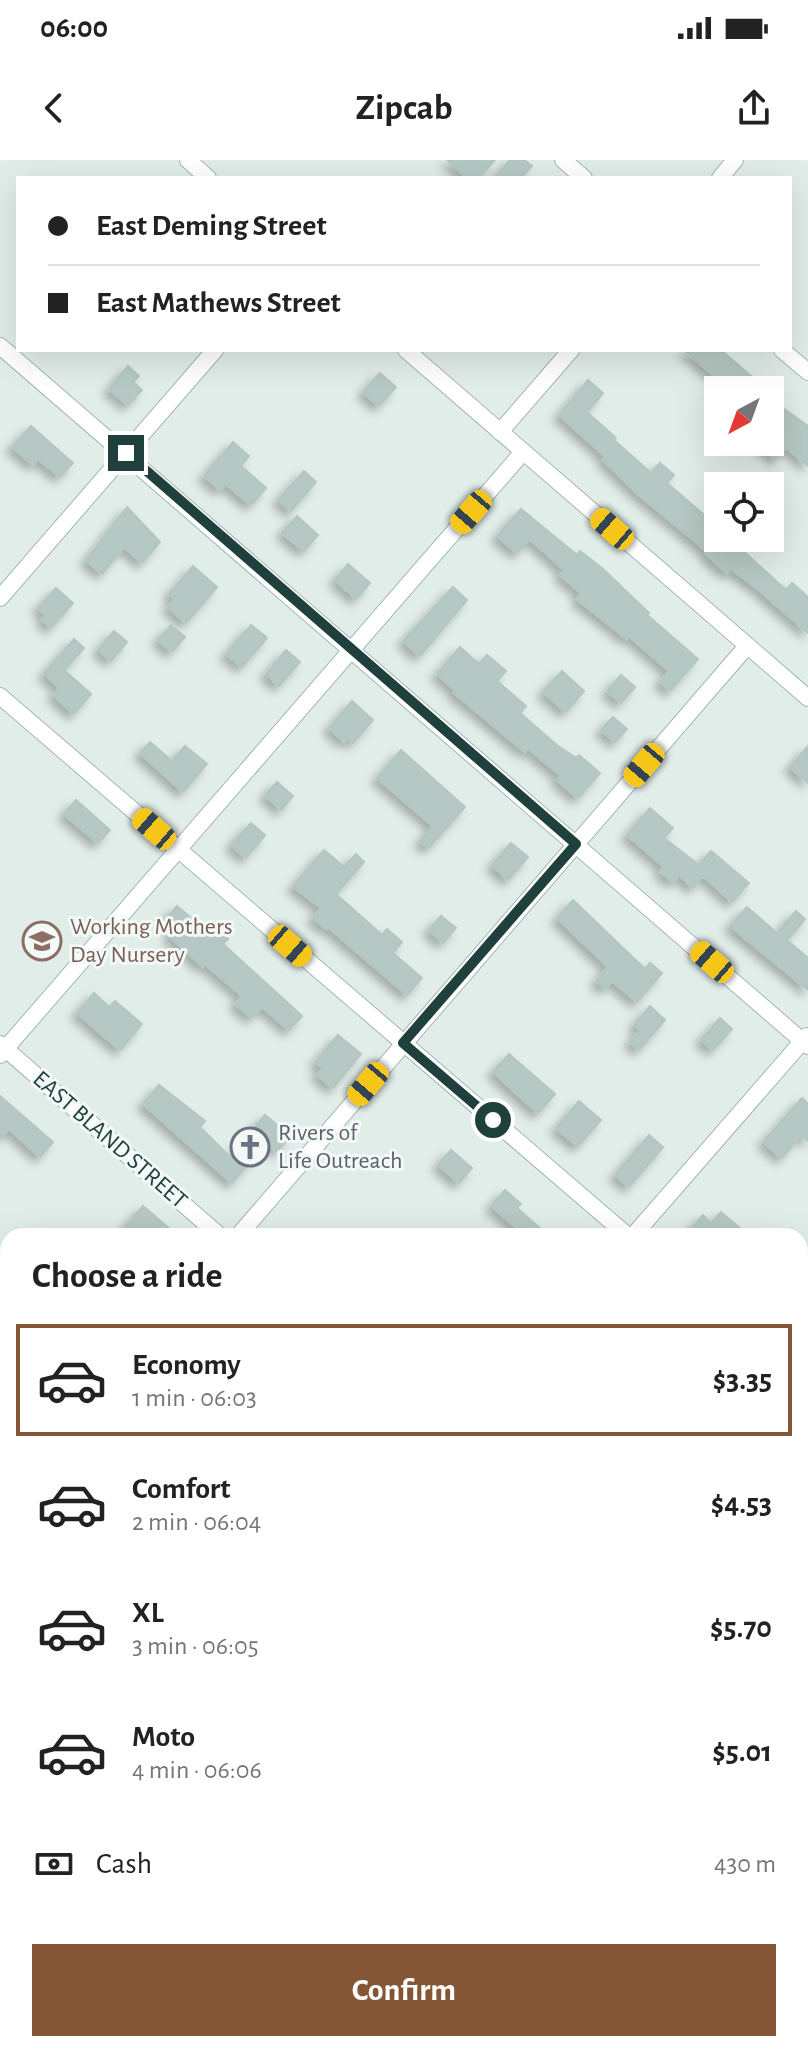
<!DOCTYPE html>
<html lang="en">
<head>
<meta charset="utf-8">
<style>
	:root { --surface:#fff; --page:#f6f6f6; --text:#222; --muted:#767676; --line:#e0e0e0; --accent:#855635 }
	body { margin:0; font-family:"Alegreya Sans",sans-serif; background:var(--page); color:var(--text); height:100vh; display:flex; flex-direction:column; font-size:30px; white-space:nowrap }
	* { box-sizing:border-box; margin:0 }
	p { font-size:26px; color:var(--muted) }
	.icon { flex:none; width:44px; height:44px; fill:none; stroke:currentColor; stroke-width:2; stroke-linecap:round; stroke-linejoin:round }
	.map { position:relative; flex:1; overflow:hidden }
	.details { position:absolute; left:0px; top:1068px; width:808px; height:824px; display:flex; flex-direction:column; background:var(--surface); border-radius:24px 24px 0 0; box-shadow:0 8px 32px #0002 }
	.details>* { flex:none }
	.top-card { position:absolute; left:16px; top:16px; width:776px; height:176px; border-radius:0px; box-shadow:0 8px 32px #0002; display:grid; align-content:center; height:176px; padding:0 32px; background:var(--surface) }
	.needle { width:52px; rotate:221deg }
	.fabs { position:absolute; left:704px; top:216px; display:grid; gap:16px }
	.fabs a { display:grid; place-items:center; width:80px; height:80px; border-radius:0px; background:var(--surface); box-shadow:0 8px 32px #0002; font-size:40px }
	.end { position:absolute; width:36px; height:36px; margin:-18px; border:10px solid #1f403c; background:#fff; box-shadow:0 0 0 4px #fff }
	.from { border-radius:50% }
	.car { position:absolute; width:24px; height:48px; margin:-24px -12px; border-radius:10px; box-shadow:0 0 6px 2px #0007; background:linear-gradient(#f5c518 24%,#345 0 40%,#f5c518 0 76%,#345 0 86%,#f5c518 0) }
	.top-card b { display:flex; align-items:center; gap:28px; height:76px; font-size:30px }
	.top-card b+b { border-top:2px solid var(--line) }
	.top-card i { width:20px; height:20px; background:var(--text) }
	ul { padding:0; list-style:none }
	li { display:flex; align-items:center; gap:24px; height:112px; margin:0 16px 12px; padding:0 16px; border:4px solid transparent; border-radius:0px }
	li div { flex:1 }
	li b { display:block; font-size:30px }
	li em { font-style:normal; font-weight:700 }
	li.selected { border-color:var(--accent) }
	li>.icon { width:72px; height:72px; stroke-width:1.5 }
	h2 { padding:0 32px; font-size:36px; line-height:96px }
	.pay { display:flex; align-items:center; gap:20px; height:88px; padding:0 32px; font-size:30px }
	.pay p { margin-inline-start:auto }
	.action { display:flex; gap:16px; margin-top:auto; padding:16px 32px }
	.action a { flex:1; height:92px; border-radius:0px; background:var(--accent); color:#fff; font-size:32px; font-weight:700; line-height:92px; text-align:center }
	.status { display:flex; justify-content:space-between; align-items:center; height:56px; padding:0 40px; background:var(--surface); direction:ltr }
	.status svg { height:22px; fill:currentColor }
	header { display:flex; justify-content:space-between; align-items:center; height:104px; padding:0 32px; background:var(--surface); font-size:36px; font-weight:700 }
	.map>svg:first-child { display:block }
</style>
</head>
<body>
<div class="status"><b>06:00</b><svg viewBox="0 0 49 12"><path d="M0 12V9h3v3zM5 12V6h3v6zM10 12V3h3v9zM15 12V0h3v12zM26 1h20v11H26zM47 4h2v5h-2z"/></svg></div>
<header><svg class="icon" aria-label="back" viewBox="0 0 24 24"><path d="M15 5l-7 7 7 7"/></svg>Zipcab<svg class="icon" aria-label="share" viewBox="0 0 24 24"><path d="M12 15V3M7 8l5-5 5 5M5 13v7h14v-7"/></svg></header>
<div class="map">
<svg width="808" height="1892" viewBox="0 0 808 1892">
	<defs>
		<filter id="shadow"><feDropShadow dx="-5.5" dy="5.5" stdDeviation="4" flood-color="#0004"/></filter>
	</defs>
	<rect width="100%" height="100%" fill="#e1ede9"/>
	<g fill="#b6c8c3" stroke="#b2c7c2" stroke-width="2" filter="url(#shadow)">
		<path d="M447,0H495L479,18H467Z"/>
		<path d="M510,0H524L532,6L521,18H494Z"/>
		<path d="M684,190H721L757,221L749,230H722L716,224L719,220Z"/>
		<path d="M128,206L139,216L133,222L142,230L128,245L109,229Z"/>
		<path d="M380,213L396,227L379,246L363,232Z"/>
		<path d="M588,220L603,233L587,252L616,278L614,280L651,313L660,303L674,315L667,323L718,367V378H729L786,430L792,423L808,437V473L758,429L731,409L727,413L706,394L708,392L638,334L603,300L606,297L559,255Z"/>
		<path d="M770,239L808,266V306L786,287L776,299L756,282H770Z"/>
		<path d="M31,266L73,303L60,317L38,299L33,305L12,287Z"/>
		<path d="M233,282L249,296L241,306L266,328L251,345L226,324L220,330L204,316Z"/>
		<path d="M304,311L316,322L291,351L278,340Z"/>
		<path d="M127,347L160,382L142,403L124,387L102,414L86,400Z"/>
		<path d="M521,349L577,395L580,391L603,409L649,453L647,455L698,499L670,531L660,522L669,511L629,476L627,479L577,439L581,433L560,415L564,410L530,379L517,393L497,376Z"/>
		<path d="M297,356L318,375L304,391L282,373Z"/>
		<path d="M348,404L370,423L356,439L335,420Z"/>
		<path d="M193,406L217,427L186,463L168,447L175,439L169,434Z"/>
		<path d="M453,427L467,440L420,496L403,481Z"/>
		<path d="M56,428L73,443L51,468L42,460L46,456L38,448Z"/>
		<path d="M171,465L185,477L172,492L158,480Z"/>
		<path d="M251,465L267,478L242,507L226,494Z"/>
		<path d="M114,471L127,482L111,501L98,490Z"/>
		<path d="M74,479L84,488L64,510L91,534L74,554L53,535L60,528L44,514Z"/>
		<path d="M460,487L479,504L487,495L506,511L497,521L526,546L520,553L558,586L576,598L579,595L600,613L578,638L557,620L561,616L528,588L525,592L454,533L456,531L437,514Z"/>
		<path d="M286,490L300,502L279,526L266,514Z"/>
		<path d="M562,511L584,531L566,552L543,532Z"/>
		<path d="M621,515L635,527L621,543L607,531Z"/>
		<path d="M352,541L373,560L353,583L347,578L344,582L329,568Z"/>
		<path d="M613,557L627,569L615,582L601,570Z"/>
		<path d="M150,582L172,601L185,586L207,604L183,632L140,593Z"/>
		<path d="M808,586V623L790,607Z"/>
		<path d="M401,590L465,647L429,688L420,681L433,666L377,618Z"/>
		<path d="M277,622L293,636L281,650L265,635Z"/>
		<path d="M76,640L110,670L98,683L64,654Z"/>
		<path d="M650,648L673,668L664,678L699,705L711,691L749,723L732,742L703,716L693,728L679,715L674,722L660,712L664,707L627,675Z"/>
		<path d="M251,663L265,675L246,698L231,685Z"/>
		<path d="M511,683L528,697L508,720L492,705Z"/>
		<path d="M324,690L344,707L356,694L364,702L336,734L382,775L387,769L402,782L393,793L422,818L407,835L328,767L326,769L313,758L321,748L293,726Z"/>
		<path d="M573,740L645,809L650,803L662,813L637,842L612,821L605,829L596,821L608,807L557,758Z"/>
		<path d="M177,746L208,772L213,766L228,779L223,784L302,856L289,870L262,847L252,858L235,844L242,836L205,804L203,807L169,776L175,769L165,760Z"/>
		<path d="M747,747L777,773L796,751L805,759L787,780L808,798V830L730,766Z"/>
		<path d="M441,756L456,768L443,783L429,770Z"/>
		<path d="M94,833L109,847L115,841L142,864L120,890L77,853Z"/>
		<path d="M650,846L665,860L639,890L630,882L640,870L634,865Z"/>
		<path d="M720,858L732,869L713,890L701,880Z"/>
		<path d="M338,875L361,894L333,928L317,915L323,908L315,902Z"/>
		<path d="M509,894L555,934L538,953L493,912Z"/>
		<path d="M159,925L205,961L200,967L230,997L265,955L290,976L277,992L267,982L232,1023L143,944Z"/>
		<path d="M0,936L53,982L40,997L9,969L0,979Z"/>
		<path d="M802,938L808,944V981L801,975L782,998L763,982Z"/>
		<path d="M579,941L601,960L578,986L556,968Z"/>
		<path d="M649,975L663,987L629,1027L615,1015Z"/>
		<path d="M451,990L472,1008L459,1023L438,1005Z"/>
		<path d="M505,1030L521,1044L517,1048L549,1076H512L518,1069L491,1046Z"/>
		<path d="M143,1046L178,1076H117Z"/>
		<path d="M721,1052L749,1076H684L703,1055L711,1063Z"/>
	</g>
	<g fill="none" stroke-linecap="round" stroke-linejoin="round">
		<defs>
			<g id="minor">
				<path d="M188,0L208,18"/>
				<path d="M563,0L584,18"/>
				<path d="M720,18L735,0"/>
				<path d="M0,186L808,886"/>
				<path d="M406,190L808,538"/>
				<path d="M782,190L808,212"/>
				<path d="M500,272L571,190"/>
				<path d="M0,438L215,190"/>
				<path d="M0,536L628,1076"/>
				<path d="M0,884L220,1076"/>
				<path d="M0,895L523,292"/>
				<path d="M238,1076L747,486"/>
				<path d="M633,1076L807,876"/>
				<path d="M800,1227L808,1234"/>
				<path d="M0,1235L8,1242"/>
				<path d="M0,1350L8,1341"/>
				<path d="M800,1391L808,1381"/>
				<path d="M800,1577L808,1584"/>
				<path d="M0,1580L8,1587"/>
				<path d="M0,1807L8,1798"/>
				<path d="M354,1884L363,1892"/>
				<path d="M754,1884L763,1892"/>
			</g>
		</defs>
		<use href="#minor" stroke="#a3b6b2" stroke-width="18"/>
		<use href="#minor" stroke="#fff" stroke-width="16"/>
	</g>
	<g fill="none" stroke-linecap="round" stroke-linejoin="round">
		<path stroke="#1f403c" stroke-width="10" d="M126,293L576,684L403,883L493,960"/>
	</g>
	<defs>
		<symbol id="school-ring" viewBox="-11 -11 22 22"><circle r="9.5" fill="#f2f9f7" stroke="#8d6e63" stroke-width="1.5"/><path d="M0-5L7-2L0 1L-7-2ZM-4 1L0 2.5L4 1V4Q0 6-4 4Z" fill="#8d6e63"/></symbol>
		<symbol id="church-ring" viewBox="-11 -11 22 22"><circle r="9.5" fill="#f2f9f7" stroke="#6b7280" stroke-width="1.5"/><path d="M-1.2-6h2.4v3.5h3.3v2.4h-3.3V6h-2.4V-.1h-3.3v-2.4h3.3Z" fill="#6b7280"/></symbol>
	</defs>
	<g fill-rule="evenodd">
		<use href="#school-ring" x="20" y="759" width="44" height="44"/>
		<use href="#church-ring" x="228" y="965" width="44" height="44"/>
	</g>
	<g text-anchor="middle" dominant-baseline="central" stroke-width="6" stroke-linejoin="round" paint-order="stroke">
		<g font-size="24" fill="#785e54" stroke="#f2f9f7" text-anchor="start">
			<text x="70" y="767">Working Mothers<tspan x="70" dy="28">Day Nursery</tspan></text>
		</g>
		<g font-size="24" fill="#5b616d" stroke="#f2f9f7" text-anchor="start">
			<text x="278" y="973">Rivers of<tspan x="278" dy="28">Life Outreach</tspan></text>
		</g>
		<g font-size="24" fill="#1f403c" stroke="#f2f9f7">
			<text transform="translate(110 980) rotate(41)">EAST BLAND STREET</text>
		</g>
	</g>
</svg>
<div class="fabs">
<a><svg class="needle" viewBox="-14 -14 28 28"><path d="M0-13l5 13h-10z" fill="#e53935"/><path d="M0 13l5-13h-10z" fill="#767676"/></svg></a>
<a><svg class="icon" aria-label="locate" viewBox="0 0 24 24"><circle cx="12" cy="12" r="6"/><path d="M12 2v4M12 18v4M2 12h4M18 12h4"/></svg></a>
</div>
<i class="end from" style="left:493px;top:960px"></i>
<i class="end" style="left:126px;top:293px"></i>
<i class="car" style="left:471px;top:352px;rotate:221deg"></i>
<i class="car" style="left:612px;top:369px;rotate:311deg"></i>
<i class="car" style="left:644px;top:605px;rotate:220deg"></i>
<i class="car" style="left:154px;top:669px;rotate:311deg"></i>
<i class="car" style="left:290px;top:786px;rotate:131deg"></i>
<i class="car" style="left:712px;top:802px;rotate:311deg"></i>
<i class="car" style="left:368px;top:924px;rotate:220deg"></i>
<div class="top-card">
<b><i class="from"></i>East Deming Street</b>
<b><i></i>East Mathews Street</b>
</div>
<section class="details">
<h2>Choose a ride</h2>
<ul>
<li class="selected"><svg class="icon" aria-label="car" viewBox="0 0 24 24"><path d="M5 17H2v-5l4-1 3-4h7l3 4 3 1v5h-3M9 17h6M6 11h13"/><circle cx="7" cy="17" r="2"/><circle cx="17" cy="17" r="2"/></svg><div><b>Economy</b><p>1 min · 06:03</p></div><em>$3.35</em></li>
<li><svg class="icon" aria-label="car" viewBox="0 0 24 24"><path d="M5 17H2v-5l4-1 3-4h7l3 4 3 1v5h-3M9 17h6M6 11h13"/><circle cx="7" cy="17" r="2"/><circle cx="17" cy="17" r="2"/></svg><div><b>Comfort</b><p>2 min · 06:04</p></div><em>$4.53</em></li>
<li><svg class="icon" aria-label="car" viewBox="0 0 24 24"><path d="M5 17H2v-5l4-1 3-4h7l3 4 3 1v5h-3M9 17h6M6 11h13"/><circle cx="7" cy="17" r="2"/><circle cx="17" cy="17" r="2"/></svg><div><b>XL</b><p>3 min · 06:05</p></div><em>$5.70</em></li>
<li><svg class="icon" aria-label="car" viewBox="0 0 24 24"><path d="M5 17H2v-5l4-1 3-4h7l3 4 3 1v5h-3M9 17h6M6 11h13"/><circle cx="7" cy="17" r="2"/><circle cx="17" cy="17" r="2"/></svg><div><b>Moto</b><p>4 min · 06:06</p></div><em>$5.01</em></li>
</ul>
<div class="pay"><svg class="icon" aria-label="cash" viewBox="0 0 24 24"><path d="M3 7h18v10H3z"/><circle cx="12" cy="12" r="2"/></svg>Cash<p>430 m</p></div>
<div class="action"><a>Confirm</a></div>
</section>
</div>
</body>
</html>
